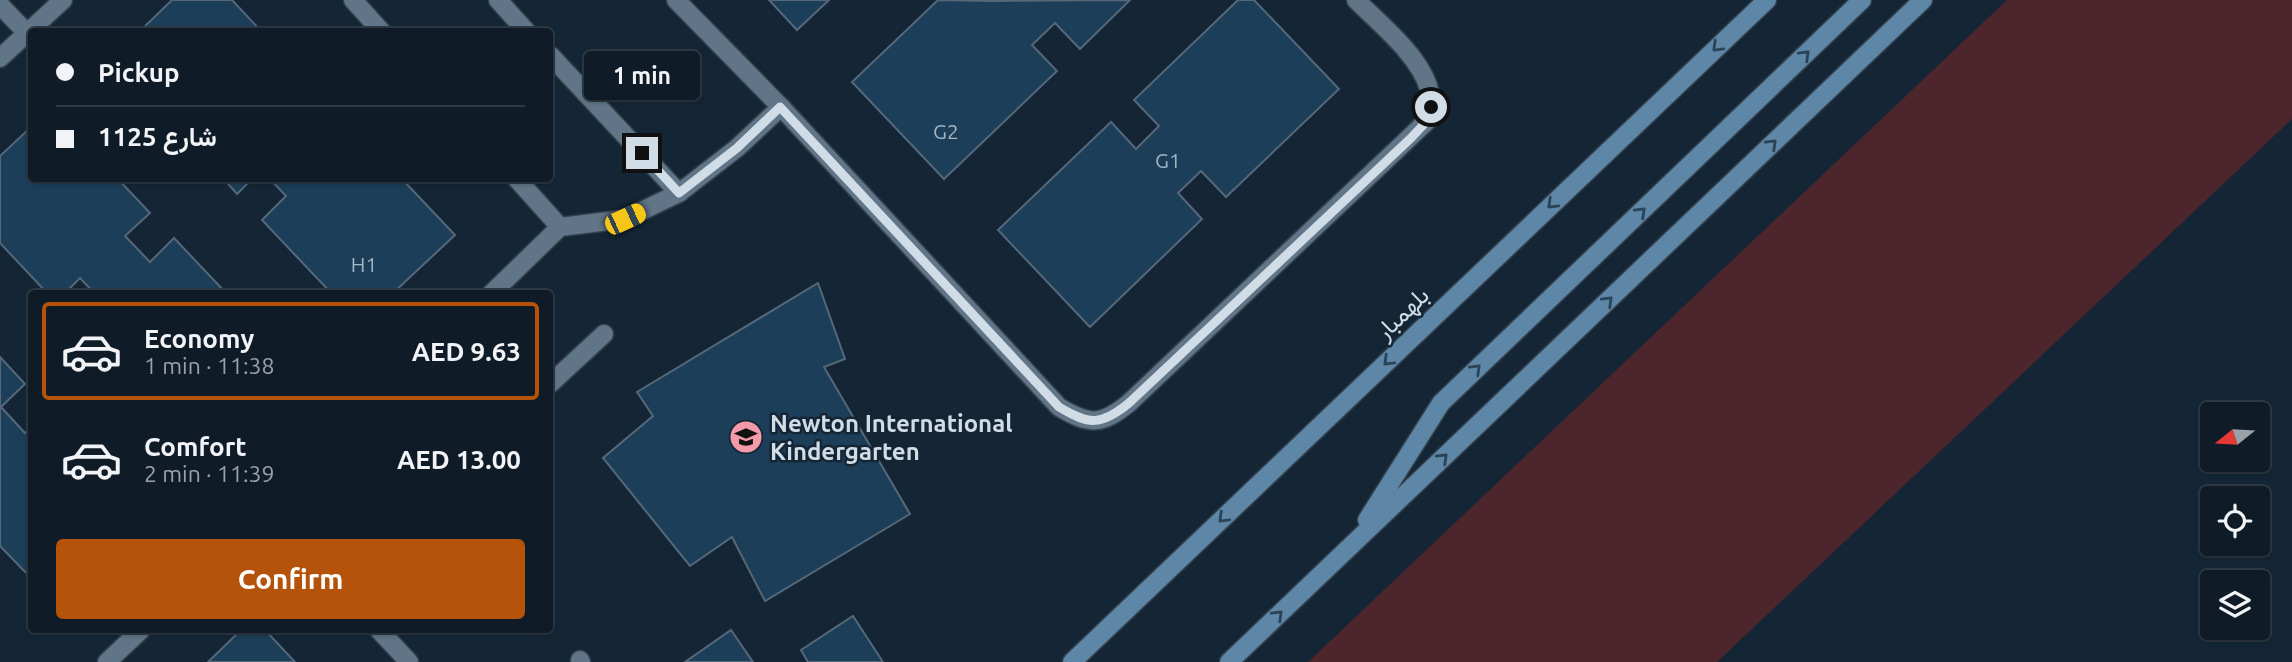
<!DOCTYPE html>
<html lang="en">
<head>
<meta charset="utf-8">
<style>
	:root { --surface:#0f1c28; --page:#182530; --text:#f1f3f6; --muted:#9ba1a8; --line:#2f3a45; --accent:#b45309 }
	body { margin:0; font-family:Ubuntu,Vazirmatn,sans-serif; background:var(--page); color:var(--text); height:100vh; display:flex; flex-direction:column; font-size:26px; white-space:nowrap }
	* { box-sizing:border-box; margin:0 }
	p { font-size:23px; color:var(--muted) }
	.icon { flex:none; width:38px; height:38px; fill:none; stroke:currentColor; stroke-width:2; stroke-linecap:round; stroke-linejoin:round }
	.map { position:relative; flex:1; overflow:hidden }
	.details { position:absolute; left:28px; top:290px; width:525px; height:343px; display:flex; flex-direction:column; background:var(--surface); border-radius:7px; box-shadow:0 2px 5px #0004,0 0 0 2px var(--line) }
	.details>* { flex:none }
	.guide { position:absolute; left:28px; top:28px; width:525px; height:154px; border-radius:7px; box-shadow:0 2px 5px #0004,0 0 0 2px var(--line); display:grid; align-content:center; height:154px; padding:0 28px; background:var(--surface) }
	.needle { width:46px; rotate:252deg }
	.fabs { position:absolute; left:2200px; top:402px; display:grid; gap:14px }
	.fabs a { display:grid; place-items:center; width:70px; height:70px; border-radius:7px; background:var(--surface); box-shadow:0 2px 5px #0004,0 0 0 2px var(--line); font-size:35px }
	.end { position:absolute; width:32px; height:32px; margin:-16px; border:9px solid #d0dce6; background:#111; box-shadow:0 0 0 4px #111 }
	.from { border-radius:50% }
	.bubble { position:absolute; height:49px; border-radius:7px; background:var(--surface); box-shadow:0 2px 5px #0004,0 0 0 2px var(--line); font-size:23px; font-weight:700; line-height:49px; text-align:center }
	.car { position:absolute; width:21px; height:42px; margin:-21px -10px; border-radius:9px; box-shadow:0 0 5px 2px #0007; background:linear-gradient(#f5c518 24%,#345 0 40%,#f5c518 0 76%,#345 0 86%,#f5c518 0) }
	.guide b { display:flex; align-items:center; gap:24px; height:66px; font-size:26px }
	.guide b+b { border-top:2px solid var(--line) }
	.guide i { width:18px; height:18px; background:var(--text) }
	ul { padding:12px 0 0; list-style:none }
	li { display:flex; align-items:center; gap:21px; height:98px; margin:0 14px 10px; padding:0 14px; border:4px solid transparent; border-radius:7px }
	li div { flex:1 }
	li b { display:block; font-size:26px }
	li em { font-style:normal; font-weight:700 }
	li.selected { border-color:var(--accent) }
	li>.icon { width:63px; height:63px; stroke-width:1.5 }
	.primary-button { display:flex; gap:14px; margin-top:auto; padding:14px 28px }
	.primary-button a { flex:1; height:80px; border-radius:7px; background:var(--accent); color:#fff; font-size:28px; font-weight:700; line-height:80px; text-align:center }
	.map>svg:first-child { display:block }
</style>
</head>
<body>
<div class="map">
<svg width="2292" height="662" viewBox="0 0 2292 662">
	<rect width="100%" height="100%" fill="#142635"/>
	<path fill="#4c262c" d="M2007,0H2292V119L1717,662H1308Z"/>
	<g fill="#1d3e58" stroke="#54687a" stroke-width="2">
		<path d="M172,0H232L262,32H139Z"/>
		<path d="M769,0H829L797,30Z"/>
		<path d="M938,0L990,1L1130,0L1080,49L1055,23L1032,45L1057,71L944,179L852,82Z"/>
		<path d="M1238,0H1254L1339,89L1226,197L1201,171L1178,193L1202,219L1090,327L998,230L1111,122L1136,149L1159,126L1134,100Z"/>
		<path d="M32,126V178H117L150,213L125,236L150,262L174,238L227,294H95L80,278L64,294H48L0,243V156Z"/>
		<path d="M223,178H253L237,194Z"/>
		<path d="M269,178H401L455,235L392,294H332L262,220L286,196Z"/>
		<path d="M818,283L845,359L824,367L910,514L765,601L732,537L690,566L603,458L653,416L637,392Z"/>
		<path d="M0,357L25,384L1,407L25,433L32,427V579L0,546Z"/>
		<path d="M853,616L883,662H808L801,650Z"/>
		<path d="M241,630H265L295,662H208Z"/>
		<path d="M731,630L753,662H685Z"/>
	</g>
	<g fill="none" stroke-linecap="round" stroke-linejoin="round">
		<defs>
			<g id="lane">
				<path d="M550,384L604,334"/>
				<path d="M580,660L581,662"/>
			</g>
			<g id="street">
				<path d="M353,0L382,32"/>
				<path d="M498,0L527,32"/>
				<path d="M676,0L781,107L1059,407C1089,425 1101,426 1129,403L1427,121C1430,110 1432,100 1429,89C1420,56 1380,24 1356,0"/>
				<path d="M0,5L27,33"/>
				<path d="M550,55L679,193"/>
				<path d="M0,58L63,0"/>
				<path d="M516,178L560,227"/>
				<path d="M491,294L560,227L625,219L679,193L737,148L781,107"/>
				<path d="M379,630L409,662"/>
				<path d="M107,662L141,630"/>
			</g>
			<g id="secondary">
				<path d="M1367,520L1441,403L1862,0"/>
				<path d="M1072,662L1767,0"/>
				<path d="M1229,662L1923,0"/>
			</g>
		</defs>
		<use href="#lane" stroke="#33404c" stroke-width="21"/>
		<use href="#street" stroke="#33404c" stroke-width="21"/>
		<use href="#secondary" stroke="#33404c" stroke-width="21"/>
		<use href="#lane" stroke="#607587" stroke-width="18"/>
		<use href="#street" stroke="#607587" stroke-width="18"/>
		<use href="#secondary" stroke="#5d86a7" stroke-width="18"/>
	</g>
	<defs><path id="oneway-chevron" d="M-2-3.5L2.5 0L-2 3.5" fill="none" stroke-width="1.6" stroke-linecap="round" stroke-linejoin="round" transform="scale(1.75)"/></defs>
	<g stroke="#2a4357">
		<use href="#oneway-chevron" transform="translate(1717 47) rotate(136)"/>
		<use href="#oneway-chevron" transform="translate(1805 55) rotate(-44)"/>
		<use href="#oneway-chevron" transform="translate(1772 144) rotate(-44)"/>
		<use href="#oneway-chevron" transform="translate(1552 204) rotate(136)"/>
		<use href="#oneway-chevron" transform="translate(1641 212) rotate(-44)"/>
		<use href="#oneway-chevron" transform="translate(1608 301) rotate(-44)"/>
		<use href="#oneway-chevron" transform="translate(1388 361) rotate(136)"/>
		<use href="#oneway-chevron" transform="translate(1476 369) rotate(-44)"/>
		<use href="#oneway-chevron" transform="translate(1443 458) rotate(-44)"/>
		<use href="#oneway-chevron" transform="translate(1223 518) rotate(136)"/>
		<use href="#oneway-chevron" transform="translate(1278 615) rotate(-44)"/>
	</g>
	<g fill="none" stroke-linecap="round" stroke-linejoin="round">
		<path stroke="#d0dce6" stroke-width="9" d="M642,153L679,193L737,148L780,107L1059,407C1089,425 1101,426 1129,403L1411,138L1427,121L1431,107"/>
	</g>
	<defs>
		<symbol id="school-disc" viewBox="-11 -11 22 22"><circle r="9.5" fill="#f39aa8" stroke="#142635"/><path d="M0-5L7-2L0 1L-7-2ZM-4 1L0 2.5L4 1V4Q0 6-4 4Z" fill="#111"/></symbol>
	</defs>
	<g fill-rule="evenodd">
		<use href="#school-disc" x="727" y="418" width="38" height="38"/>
	</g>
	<g text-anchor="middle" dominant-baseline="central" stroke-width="5" stroke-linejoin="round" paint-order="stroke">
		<g font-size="21" fill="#a3b4c2">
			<text x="946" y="131">G2</text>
			<text x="1168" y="160">G1</text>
			<text x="364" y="264">H1</text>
		</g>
		<g font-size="24" fill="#d0dce6" stroke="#142635">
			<text transform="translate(1402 313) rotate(-44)">بلهمبار</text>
		</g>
		<g font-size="24" font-weight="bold" fill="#d0dce6" stroke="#142635" text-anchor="start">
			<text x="770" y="423">Newton International<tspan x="770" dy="28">Kindergarten</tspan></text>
		</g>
	</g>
</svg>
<div class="fabs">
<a><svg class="needle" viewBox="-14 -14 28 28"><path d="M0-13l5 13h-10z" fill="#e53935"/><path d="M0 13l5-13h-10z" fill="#9ba1a8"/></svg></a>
<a><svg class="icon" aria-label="locate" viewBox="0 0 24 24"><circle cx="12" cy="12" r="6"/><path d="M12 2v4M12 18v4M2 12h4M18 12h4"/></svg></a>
<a><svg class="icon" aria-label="layers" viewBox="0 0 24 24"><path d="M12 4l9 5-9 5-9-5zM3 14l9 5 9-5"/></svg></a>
</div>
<i class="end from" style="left:1431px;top:107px"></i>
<i class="end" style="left:642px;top:153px"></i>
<div class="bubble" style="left:584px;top:51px;width:116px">1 min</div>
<i class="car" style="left:625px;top:219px;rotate:65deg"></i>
<div class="guide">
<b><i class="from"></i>Pickup</b>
<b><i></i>شارع 1125</b>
</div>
<section class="details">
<ul>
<li class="selected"><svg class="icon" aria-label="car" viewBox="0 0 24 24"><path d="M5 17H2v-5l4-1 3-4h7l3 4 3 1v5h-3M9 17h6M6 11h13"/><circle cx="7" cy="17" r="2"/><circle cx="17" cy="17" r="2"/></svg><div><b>Economy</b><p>1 min · 11:38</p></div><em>AED 9.63</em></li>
<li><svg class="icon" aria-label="car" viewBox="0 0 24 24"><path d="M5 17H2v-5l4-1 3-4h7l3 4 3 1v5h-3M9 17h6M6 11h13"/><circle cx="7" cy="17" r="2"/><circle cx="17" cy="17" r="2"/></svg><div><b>Comfort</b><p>2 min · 11:39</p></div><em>AED 13.00</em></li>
</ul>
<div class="primary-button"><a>Confirm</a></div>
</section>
</div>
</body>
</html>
